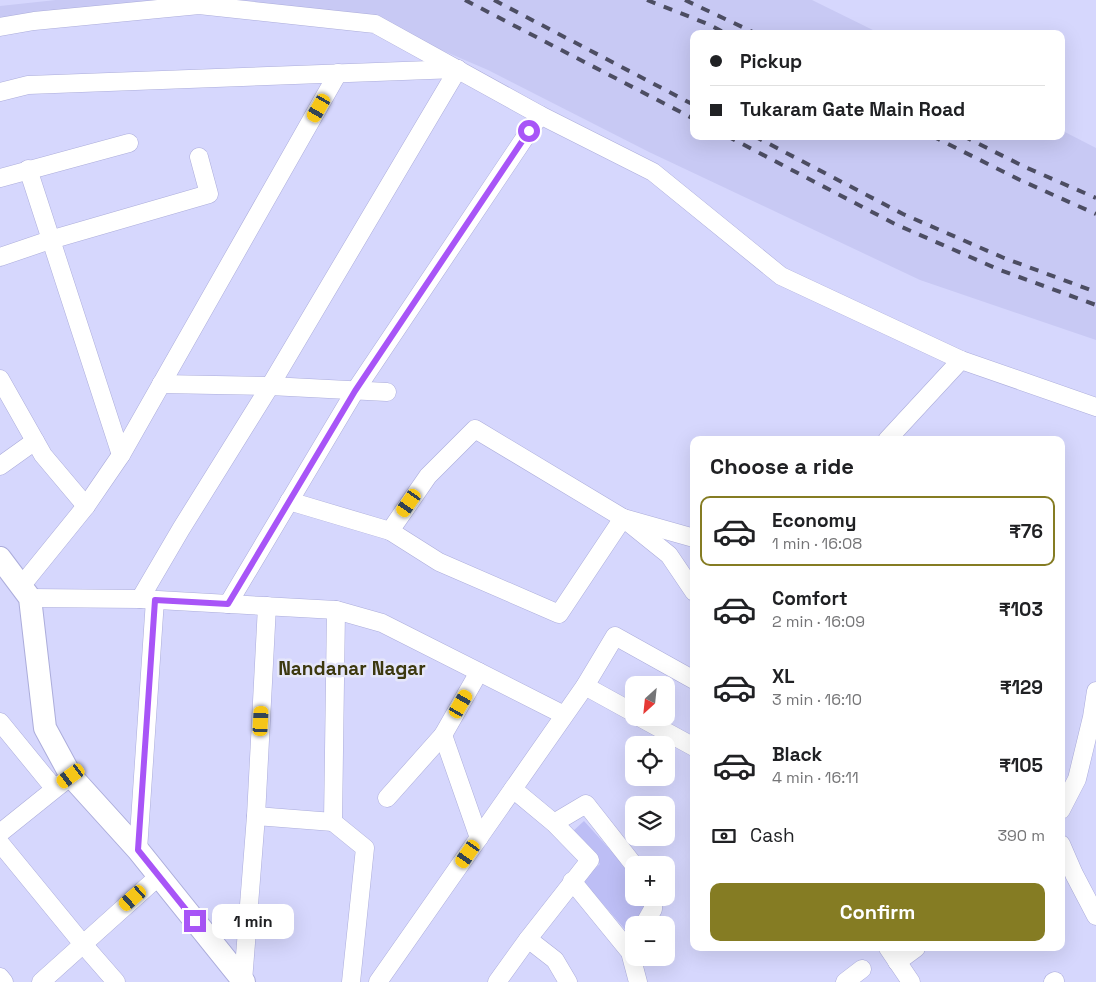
<!DOCTYPE html>
<html lang="en">
<head>
<meta charset="utf-8">
<style>
	:root { --surface:#fff; --page:#f2f2f2; --text:#202124; --muted:#757577; --line:#e0e0e0; --accent:#857c23 }
	body { margin:0; font-family:"Space Grotesk",sans-serif; background:var(--page); color:var(--text); height:100vh; display:flex; flex-direction:column; font-size:19px; white-space:nowrap }
	* { box-sizing:border-box; margin:0 }
	p { font-size:16px; color:var(--muted) }
	.icon { flex:none; width:28px; height:28px; fill:none; stroke:currentColor; stroke-width:2; stroke-linecap:round; stroke-linejoin:round }
	.map { position:relative; flex:1; overflow:hidden }
	.side { position:absolute; left:690px; top:436px; width:375px; height:515px; display:flex; flex-direction:column; background:var(--surface); border-radius:10px; box-shadow:0 5px 20px #0002 }
	.side>* { flex:none }
	.banner { position:absolute; left:690px; top:30px; width:375px; height:110px; border-radius:10px; box-shadow:0 5px 20px #0002; display:grid; align-content:center; height:110px; padding:0 20px; background:var(--surface) }
	.needle { width:32px; rotate:207deg }
	.fabs { position:absolute; left:625px; top:676px; display:grid; gap:10px }
	.fabs a { display:grid; place-items:center; width:50px; height:50px; border-radius:10px; background:var(--surface); box-shadow:0 5px 20px #0002; font-size:25px }
	.end { position:absolute; width:22px; height:22px; margin:-11px; border:6px solid #a855f7; background:#fff; box-shadow:0 0 0 2px #fff }
	.from { border-radius:50% }
	.bubble { position:absolute; height:35px; border-radius:10px; background:var(--surface); box-shadow:0 5px 20px #0002; font-size:16px; font-weight:700; line-height:35px; text-align:center }
	.car { position:absolute; width:15px; height:30px; margin:-15px -8px; border-radius:6px; box-shadow:0 0 4px 1px #0007; background:linear-gradient(#f5c518 24%,#345 0 40%,#f5c518 0 76%,#345 0 86%,#f5c518 0) }
	.banner b { display:flex; align-items:center; gap:18px; height:48px; font-size:19px }
	.banner b+b { border-top:1px solid var(--line) }
	.banner i { width:12px; height:12px; background:var(--text) }
	ul { padding:0; list-style:none }
	li { display:flex; align-items:center; gap:15px; height:70px; margin:0 10px 8px; padding:0 10px; border:2px solid transparent; border-radius:10px }
	li div { flex:1 }
	li b { display:block; font-size:19px }
	li em { font-style:normal; font-weight:700 }
	li.on { border-color:var(--accent) }
	li>.icon { width:45px; height:45px; stroke-width:1.5 }
	h2 { padding:0 20px; font-size:22px; line-height:60px }
	.pay { display:flex; align-items:center; gap:12px; height:55px; padding:0 20px; font-size:19px }
	.pay p { margin-inline-start:auto }
	.action { display:flex; gap:10px; margin-top:auto; padding:10px 20px }
	.action a { flex:1; height:58px; border-radius:10px; background:var(--accent); color:#fff; font-size:20px; font-weight:700; line-height:58px; text-align:center }
	.map>svg:first-child { display:block }
</style>
</head>
<body>
<div class="map">
<svg width="1096" height="982" viewBox="0 0 1096 982">
	<rect width="100%" height="100%" fill="#d6d7fd"/>
	<path fill="#c8c9f4" d="M56,0H812L881,34H694V136H1061V130L1096,148V340L920,280L649,152L488,70L376,22L282,8L0,21V6Z"/>
	<path fill="#bdbef5" d="M584,821L634,876V898H647L648,909L637,925H634V930L630,935L582,880L600,864L572,832Z"/>
	<g fill="none" stroke-linecap="round" stroke-linejoin="round">
		<defs>
			<g id="minor">
				<path d="M0,27L34,21L199,5L375,24L540,115L653,172L781,276L961,360L1096,407"/>
				<path d="M0,92L28,85L457,69"/>
				<path d="M28,169L121,455"/>
				<path d="M0,178L129,143"/>
				<path d="M0,257L50,240L209,194L199,157"/>
				<path d="M0,379L43,455L86,506"/>
				<path d="M161,384L270,386L387,392"/>
				<path d="M887,440L961,360"/>
				<path d="M0,466L35,441"/>
				<path d="M289,501L390,531L428,476L475,429L623,518L669,555L694,592"/>
				<path d="M390,531L439,562L559,614L623,518L694,538"/>
				<path d="M22,585L86,506L121,455L338,73"/>
				<path d="M30,598L140,599L336,610L382,623L564,715"/>
				<path d="M140,599L181,529L270,386L458,69"/>
				<path d="M228,604L355,391L540,115"/>
				<path d="M336,610L333,822L365,848L351,982"/>
				<path d="M585,686L634,713"/>
				<path d="M641,718L694,747"/>
				<path d="M0,722L54,788"/>
				<path d="M387,798L443,735"/>
				<path d="M1061,810L1077,779L1092,717L1096,691"/>
				<path d="M256,816L333,822"/>
				<path d="M554,823L586,804L634,865"/>
				<path d="M0,833L71,776"/>
				<path d="M479,838L443,735L479,672"/>
				<path d="M0,843L82,943L116,982"/>
				<path d="M1061,844L1074,874L1096,916"/>
				<path d="M138,850L155,600"/>
				<path d="M572,881L630,952L638,982"/>
				<path d="M644,925L653,909V898"/>
				<path d="M528,939L555,960L568,982"/>
				<path d="M888,948L911,982"/>
				<path d="M897,962L916,948"/>
				<path d="M0,977L4,982"/>
				<path d="M243,981L256,816L267,606"/>
				<path d="M41,982L159,876"/>
				<path d="M378,982L585,686L615,636L694,680"/>
				<path d="M497,982L528,939L590,860L554,823L513,789"/>
				<path d="M845,982L862,969"/>
				<path d="M1053,982L1055,981"/>
			</g>
			<path id="tertiary" d="M0,558L30,598L45,728L71,776L138,850L244,982"/>
		</defs>
		<use href="#minor" stroke="#acaddb" stroke-width="19"/>
		<use href="#tertiary" stroke="#acaddb" stroke-width="24"/>
		<use href="#minor" stroke="#fff" stroke-width="18"/>
		<use href="#tertiary" stroke="#fff" stroke-width="22"/>
		<g stroke="#4c4d62" stroke-width="4" stroke-dasharray="9 9" stroke-linecap="butt">
			<path d="M465,0L694,119"/>
			<path d="M494,0L694,105"/>
			<path d="M647,0L708,24L727,34"/>
			<path d="M685,0L757,34"/>
			<path d="M727,136L895,224L1000,270L1096,305"/>
			<path d="M754,136L903,214L1004,258L1096,292"/>
			<path d="M932,136L1020,180L1096,214"/>
			<path d="M963,136L1025,167L1096,198"/>
		</g>
	</g>
	<g fill="none" stroke-linecap="round" stroke-linejoin="round">
		<path stroke="#a855f7" stroke-width="6" d="M195,921L138,850L155,600L228,604L355,391L529,131"/>
	</g>
	<g text-anchor="middle" dominant-baseline="central" stroke-width="5" stroke-linejoin="round" paint-order="stroke">
		<g font-size="19" font-weight="bold" fill="#3c380e" stroke="#e5e6fa">
			<text x="352" y="668">Nandanar Nagar</text>
		</g>
	</g>
</svg>
<div class="fabs">
<a><svg class="needle" viewBox="-14 -14 28 28"><path d="M0-13l5 13h-10z" fill="#e53935"/><path d="M0 13l5-13h-10z" fill="#757577"/></svg></a>
<a><svg class="icon" aria-label="locate" viewBox="0 0 24 24"><circle cx="12" cy="12" r="6"/><path d="M12 2v4M12 18v4M2 12h4M18 12h4"/></svg></a>
<a><svg class="icon" aria-label="layers" viewBox="0 0 24 24"><path d="M12 4l9 5-9 5-9-5zM3 14l9 5 9-5"/></svg></a>
<a>+</a>
<a>−</a>
</div>
<i class="end from" style="left:529px;top:131px"></i>
<i class="end" style="left:195px;top:921px"></i>
<div class="bubble" style="left:212px;top:904px;width:82px">1 min</div>
<i class="car" style="left:319px;top:108px;rotate:210deg"></i>
<i class="car" style="left:409px;top:503px;rotate:215deg"></i>
<i class="car" style="left:461px;top:704px;rotate:30deg"></i>
<i class="car" style="left:261px;top:721px;rotate:3deg"></i>
<i class="car" style="left:71px;top:776px;rotate:234deg"></i>
<i class="car" style="left:468px;top:854px;rotate:215deg"></i>
<i class="car" style="left:133px;top:898px;rotate:229deg"></i>
<div class="banner">
<b><i class="from"></i>Pickup</b>
<b><i></i>Tukaram Gate Main Road</b>
</div>
<section class="side">
<h2>Choose a ride</h2>
<ul>
<li class="on"><svg class="icon" aria-label="car" viewBox="0 0 24 24"><path d="M5 17H2v-5l4-1 3-4h7l3 4 3 1v5h-3M9 17h6M6 11h13"/><circle cx="7" cy="17" r="2"/><circle cx="17" cy="17" r="2"/></svg><div><b>Economy</b><p>1 min · 16:08</p></div><em>₹76</em></li>
<li><svg class="icon" aria-label="car" viewBox="0 0 24 24"><path d="M5 17H2v-5l4-1 3-4h7l3 4 3 1v5h-3M9 17h6M6 11h13"/><circle cx="7" cy="17" r="2"/><circle cx="17" cy="17" r="2"/></svg><div><b>Comfort</b><p>2 min · 16:09</p></div><em>₹103</em></li>
<li><svg class="icon" aria-label="car" viewBox="0 0 24 24"><path d="M5 17H2v-5l4-1 3-4h7l3 4 3 1v5h-3M9 17h6M6 11h13"/><circle cx="7" cy="17" r="2"/><circle cx="17" cy="17" r="2"/></svg><div><b>XL</b><p>3 min · 16:10</p></div><em>₹129</em></li>
<li><svg class="icon" aria-label="car" viewBox="0 0 24 24"><path d="M5 17H2v-5l4-1 3-4h7l3 4 3 1v5h-3M9 17h6M6 11h13"/><circle cx="7" cy="17" r="2"/><circle cx="17" cy="17" r="2"/></svg><div><b>Black</b><p>4 min · 16:11</p></div><em>₹105</em></li>
</ul>
<div class="pay"><svg class="icon" aria-label="cash" viewBox="0 0 24 24"><path d="M3 7h18v10H3z"/><circle cx="12" cy="12" r="2"/></svg>Cash<p>390 m</p></div>
<div class="action"><a>Confirm</a></div>
</section>
</div>
</body>
</html>
